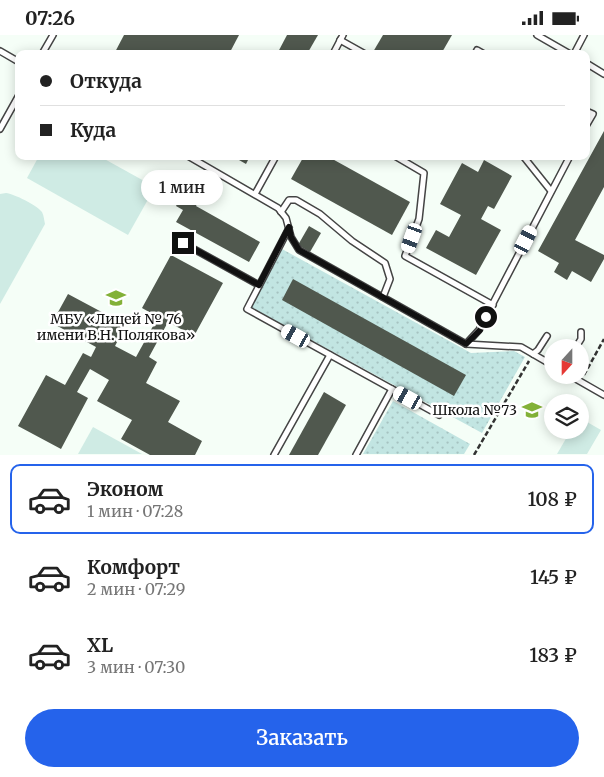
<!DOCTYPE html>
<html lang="ru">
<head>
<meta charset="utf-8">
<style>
	:root { --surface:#fff; --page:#f6f6f6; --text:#222; --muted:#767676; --line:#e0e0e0; --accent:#2563eb }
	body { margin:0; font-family:Merriweather,serif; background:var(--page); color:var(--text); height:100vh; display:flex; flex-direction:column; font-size:19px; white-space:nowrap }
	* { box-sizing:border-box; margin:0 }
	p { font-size:16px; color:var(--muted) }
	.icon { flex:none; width:28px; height:28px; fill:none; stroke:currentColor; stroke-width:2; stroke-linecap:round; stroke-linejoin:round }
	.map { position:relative; height:420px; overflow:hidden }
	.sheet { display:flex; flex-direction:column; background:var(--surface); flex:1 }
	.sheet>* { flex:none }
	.banner { position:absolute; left:15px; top:15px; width:575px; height:110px; border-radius:10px; box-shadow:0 2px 12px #0003; display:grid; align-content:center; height:110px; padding:0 25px; background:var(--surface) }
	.needle { width:32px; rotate:201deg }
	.controls { position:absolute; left:544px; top:304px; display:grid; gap:10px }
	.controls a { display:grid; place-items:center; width:45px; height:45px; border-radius:50%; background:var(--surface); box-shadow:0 2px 12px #0003; font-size:25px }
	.end { position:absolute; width:22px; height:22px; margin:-11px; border:6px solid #111; background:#fff; box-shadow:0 0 0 2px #fff }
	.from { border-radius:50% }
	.bubble { position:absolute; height:35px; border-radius:18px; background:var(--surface); box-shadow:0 2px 12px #0003; font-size:16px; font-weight:600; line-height:35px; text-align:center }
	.car { position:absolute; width:15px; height:30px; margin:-15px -8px; border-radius:6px; box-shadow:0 0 4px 1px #0007; background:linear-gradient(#fff 24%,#345 0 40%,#fff 0 76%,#345 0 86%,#fff 0) }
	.banner b { display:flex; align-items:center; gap:18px; height:48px; font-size:19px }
	.banner b+b { border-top:1px solid var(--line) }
	.banner i { width:12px; height:12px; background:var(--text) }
	ul { padding:9px 0 0; list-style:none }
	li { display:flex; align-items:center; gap:15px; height:70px; margin:0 10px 8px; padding:0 15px; border:2px solid transparent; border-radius:10px }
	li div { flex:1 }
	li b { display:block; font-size:19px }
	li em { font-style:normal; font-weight:600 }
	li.selected { border-color:var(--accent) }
	li>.icon { width:45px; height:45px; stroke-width:1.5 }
	.action { display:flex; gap:10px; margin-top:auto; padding:10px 25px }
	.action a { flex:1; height:58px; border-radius:30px; background:var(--accent); color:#fff; font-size:20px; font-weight:600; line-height:58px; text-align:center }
	.status { display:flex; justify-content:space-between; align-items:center; height:35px; padding:0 25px; background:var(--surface); direction:ltr }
	.status svg { height:14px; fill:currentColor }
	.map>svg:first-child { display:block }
</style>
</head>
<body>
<div class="status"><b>07:26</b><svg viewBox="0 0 49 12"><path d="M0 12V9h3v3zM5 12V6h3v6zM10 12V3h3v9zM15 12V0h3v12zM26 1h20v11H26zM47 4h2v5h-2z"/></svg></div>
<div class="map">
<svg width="604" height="420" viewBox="0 0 604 420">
	<defs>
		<pattern id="grass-dots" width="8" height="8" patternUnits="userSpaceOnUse" patternTransform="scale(1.25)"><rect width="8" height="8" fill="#c2e5e2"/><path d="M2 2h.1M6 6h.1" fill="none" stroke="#a6c3c1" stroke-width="1.8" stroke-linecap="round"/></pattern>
	</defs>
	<rect width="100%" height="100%" fill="#f5fef7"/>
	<g fill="url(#grass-dots)">
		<path d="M282,214L471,318L514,316L525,322L482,398L251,272Z"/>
		<path d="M393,366L470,409L464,419H363Z"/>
	</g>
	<g fill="#cfebe4">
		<path d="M39,121H99L155,152L128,200L27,143Z"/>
		<path d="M6,158C14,159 37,170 42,177C44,181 44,185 45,189L0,269V159Z"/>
		<path d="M580,383L601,395L587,419H557L571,395H580Z"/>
		<path d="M93,392L142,419H78Z"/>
	</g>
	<g fill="#50584e">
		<path d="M124,0H239L229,19H114Z"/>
		<path d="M287,0H318L307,19H277Z"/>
		<path d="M383,0H452L441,19H375L373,17Z"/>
		<path d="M604,96V152L575,205L604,220V224L591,247L572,236L567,245L554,237L559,228L538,216Z"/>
		<path d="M232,121H250L246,129Z"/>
		<path d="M304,121H327L410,167L392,200L291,144Z"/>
		<path d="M484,125L512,141L494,174L488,171L481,184L501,195L476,240L426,213L436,195L449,202L461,180L440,169L462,128L478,137Z"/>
		<path d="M188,149L203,158L196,171L260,207L249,227L176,187L183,175L176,171Z"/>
		<path d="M309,191L321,198L310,217L298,210Z"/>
		<path d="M171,220L223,248L194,301L168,287L149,322L157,327L146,348L180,366L168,387L202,406L195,420H150L121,404L132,385L97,366L109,345L90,334L77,357L88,363L61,414L18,391L46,340L65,350L83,318L91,322L96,312L52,288L68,259L126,290L115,311L136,322L158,282L142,273Z"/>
		<path d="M293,244L466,340L454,361L282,265Z"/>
		<path d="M324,357L346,370L318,420H289Z"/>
	</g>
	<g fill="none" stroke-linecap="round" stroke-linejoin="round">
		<defs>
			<g id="service">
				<path d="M537,0L570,19"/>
				<path d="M340,5L365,19"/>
				<path d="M0,16L19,27"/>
				<path d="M42,19L53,0"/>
				<path d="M333,19L343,0"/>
				<path d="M475,19L477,15L484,19"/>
				<path d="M574,19L584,0"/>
				<path d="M586,28L604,39"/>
				<path d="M586,76L593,79L586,91"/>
				<path d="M0,94L19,60"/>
				<path d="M188,121L278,173L286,183L291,202L299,215L466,309L521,312L552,330"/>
				<path d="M395,121L424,138L419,184L405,221L493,270"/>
				<path d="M523,121L551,156"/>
				<path d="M255,159L276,121"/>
				<path d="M281,177L289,165H296L320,179L352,206L385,228L390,244L383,262"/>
				<path d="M289,193L247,274L439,380"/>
				<path d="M183,208L259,250"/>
				<path d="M466,309L479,295L570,121"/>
				<path d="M576,312L581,304V297"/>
				<path d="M533,319L538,315L547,301"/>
				<path d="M569,340L604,360"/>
				<path d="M274,420L330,320"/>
				<path d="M356,420L392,354"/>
			</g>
		</defs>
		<use href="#service" stroke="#444" stroke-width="8"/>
		<g stroke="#333" stroke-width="2.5" stroke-dasharray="5 2.5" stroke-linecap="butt">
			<path d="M584,340L604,304"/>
			<path d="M474,420L529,326"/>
		</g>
		<use href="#service" stroke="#fff" stroke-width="5"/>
	</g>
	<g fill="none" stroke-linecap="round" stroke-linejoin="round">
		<path stroke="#111" stroke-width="6" d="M183,208L259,250L289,192L291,202L299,215L466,309L480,295L486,282"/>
	</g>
	<defs>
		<symbol id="school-bare" viewBox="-9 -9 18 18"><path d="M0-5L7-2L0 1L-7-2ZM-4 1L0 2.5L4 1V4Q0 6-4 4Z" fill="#83b138" stroke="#fff" stroke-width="2.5" paint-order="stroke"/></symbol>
	</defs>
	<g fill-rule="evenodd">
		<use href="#school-bare" x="102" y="249" width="28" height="28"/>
		<use href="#school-bare" x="518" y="361" width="28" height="28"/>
	</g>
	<g text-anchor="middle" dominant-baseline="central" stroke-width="5" stroke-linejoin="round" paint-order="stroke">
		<g font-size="14" fill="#111" stroke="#fff">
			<text x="116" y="284">МБУ «Лицей № 76<tspan x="116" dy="16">имени В.Н. Полякова»</tspan></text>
			<text x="517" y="375" text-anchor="end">Школа №73</text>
		</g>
	</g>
</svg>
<div class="controls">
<a><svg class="needle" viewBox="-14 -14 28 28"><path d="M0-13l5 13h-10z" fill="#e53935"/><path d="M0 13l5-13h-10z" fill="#767676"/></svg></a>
<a><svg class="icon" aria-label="layers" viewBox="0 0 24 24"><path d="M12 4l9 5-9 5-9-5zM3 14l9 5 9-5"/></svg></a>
</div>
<i class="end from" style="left:486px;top:282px"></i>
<i class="end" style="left:183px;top:208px"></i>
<div class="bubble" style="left:141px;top:135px;width:82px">1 мин</div>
<i class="car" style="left:412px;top:203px;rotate:200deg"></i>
<i class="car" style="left:526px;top:205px;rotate:27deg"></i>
<i class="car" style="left:296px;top:301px;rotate:299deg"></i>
<i class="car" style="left:408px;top:363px;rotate:299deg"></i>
<div class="banner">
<b><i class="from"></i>Откуда</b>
<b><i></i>Куда</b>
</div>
</div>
<section class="sheet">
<ul>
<li class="selected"><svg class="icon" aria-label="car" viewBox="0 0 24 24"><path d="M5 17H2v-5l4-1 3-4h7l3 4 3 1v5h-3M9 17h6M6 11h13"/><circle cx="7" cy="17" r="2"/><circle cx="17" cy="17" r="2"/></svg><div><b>Эконом</b><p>1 мин · 07:28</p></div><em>108 ₽</em></li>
<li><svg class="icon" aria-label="car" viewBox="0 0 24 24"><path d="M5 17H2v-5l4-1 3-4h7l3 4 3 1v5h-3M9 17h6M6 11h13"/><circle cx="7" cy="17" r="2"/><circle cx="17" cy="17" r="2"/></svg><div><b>Комфорт</b><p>2 мин · 07:29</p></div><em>145 ₽</em></li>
<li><svg class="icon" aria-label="car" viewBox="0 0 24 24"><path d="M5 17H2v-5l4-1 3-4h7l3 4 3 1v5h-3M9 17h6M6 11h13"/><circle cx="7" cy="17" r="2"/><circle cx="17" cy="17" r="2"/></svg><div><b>XL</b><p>3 мин · 07:30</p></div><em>183 ₽</em></li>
</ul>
<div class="action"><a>Заказать</a></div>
</section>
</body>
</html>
